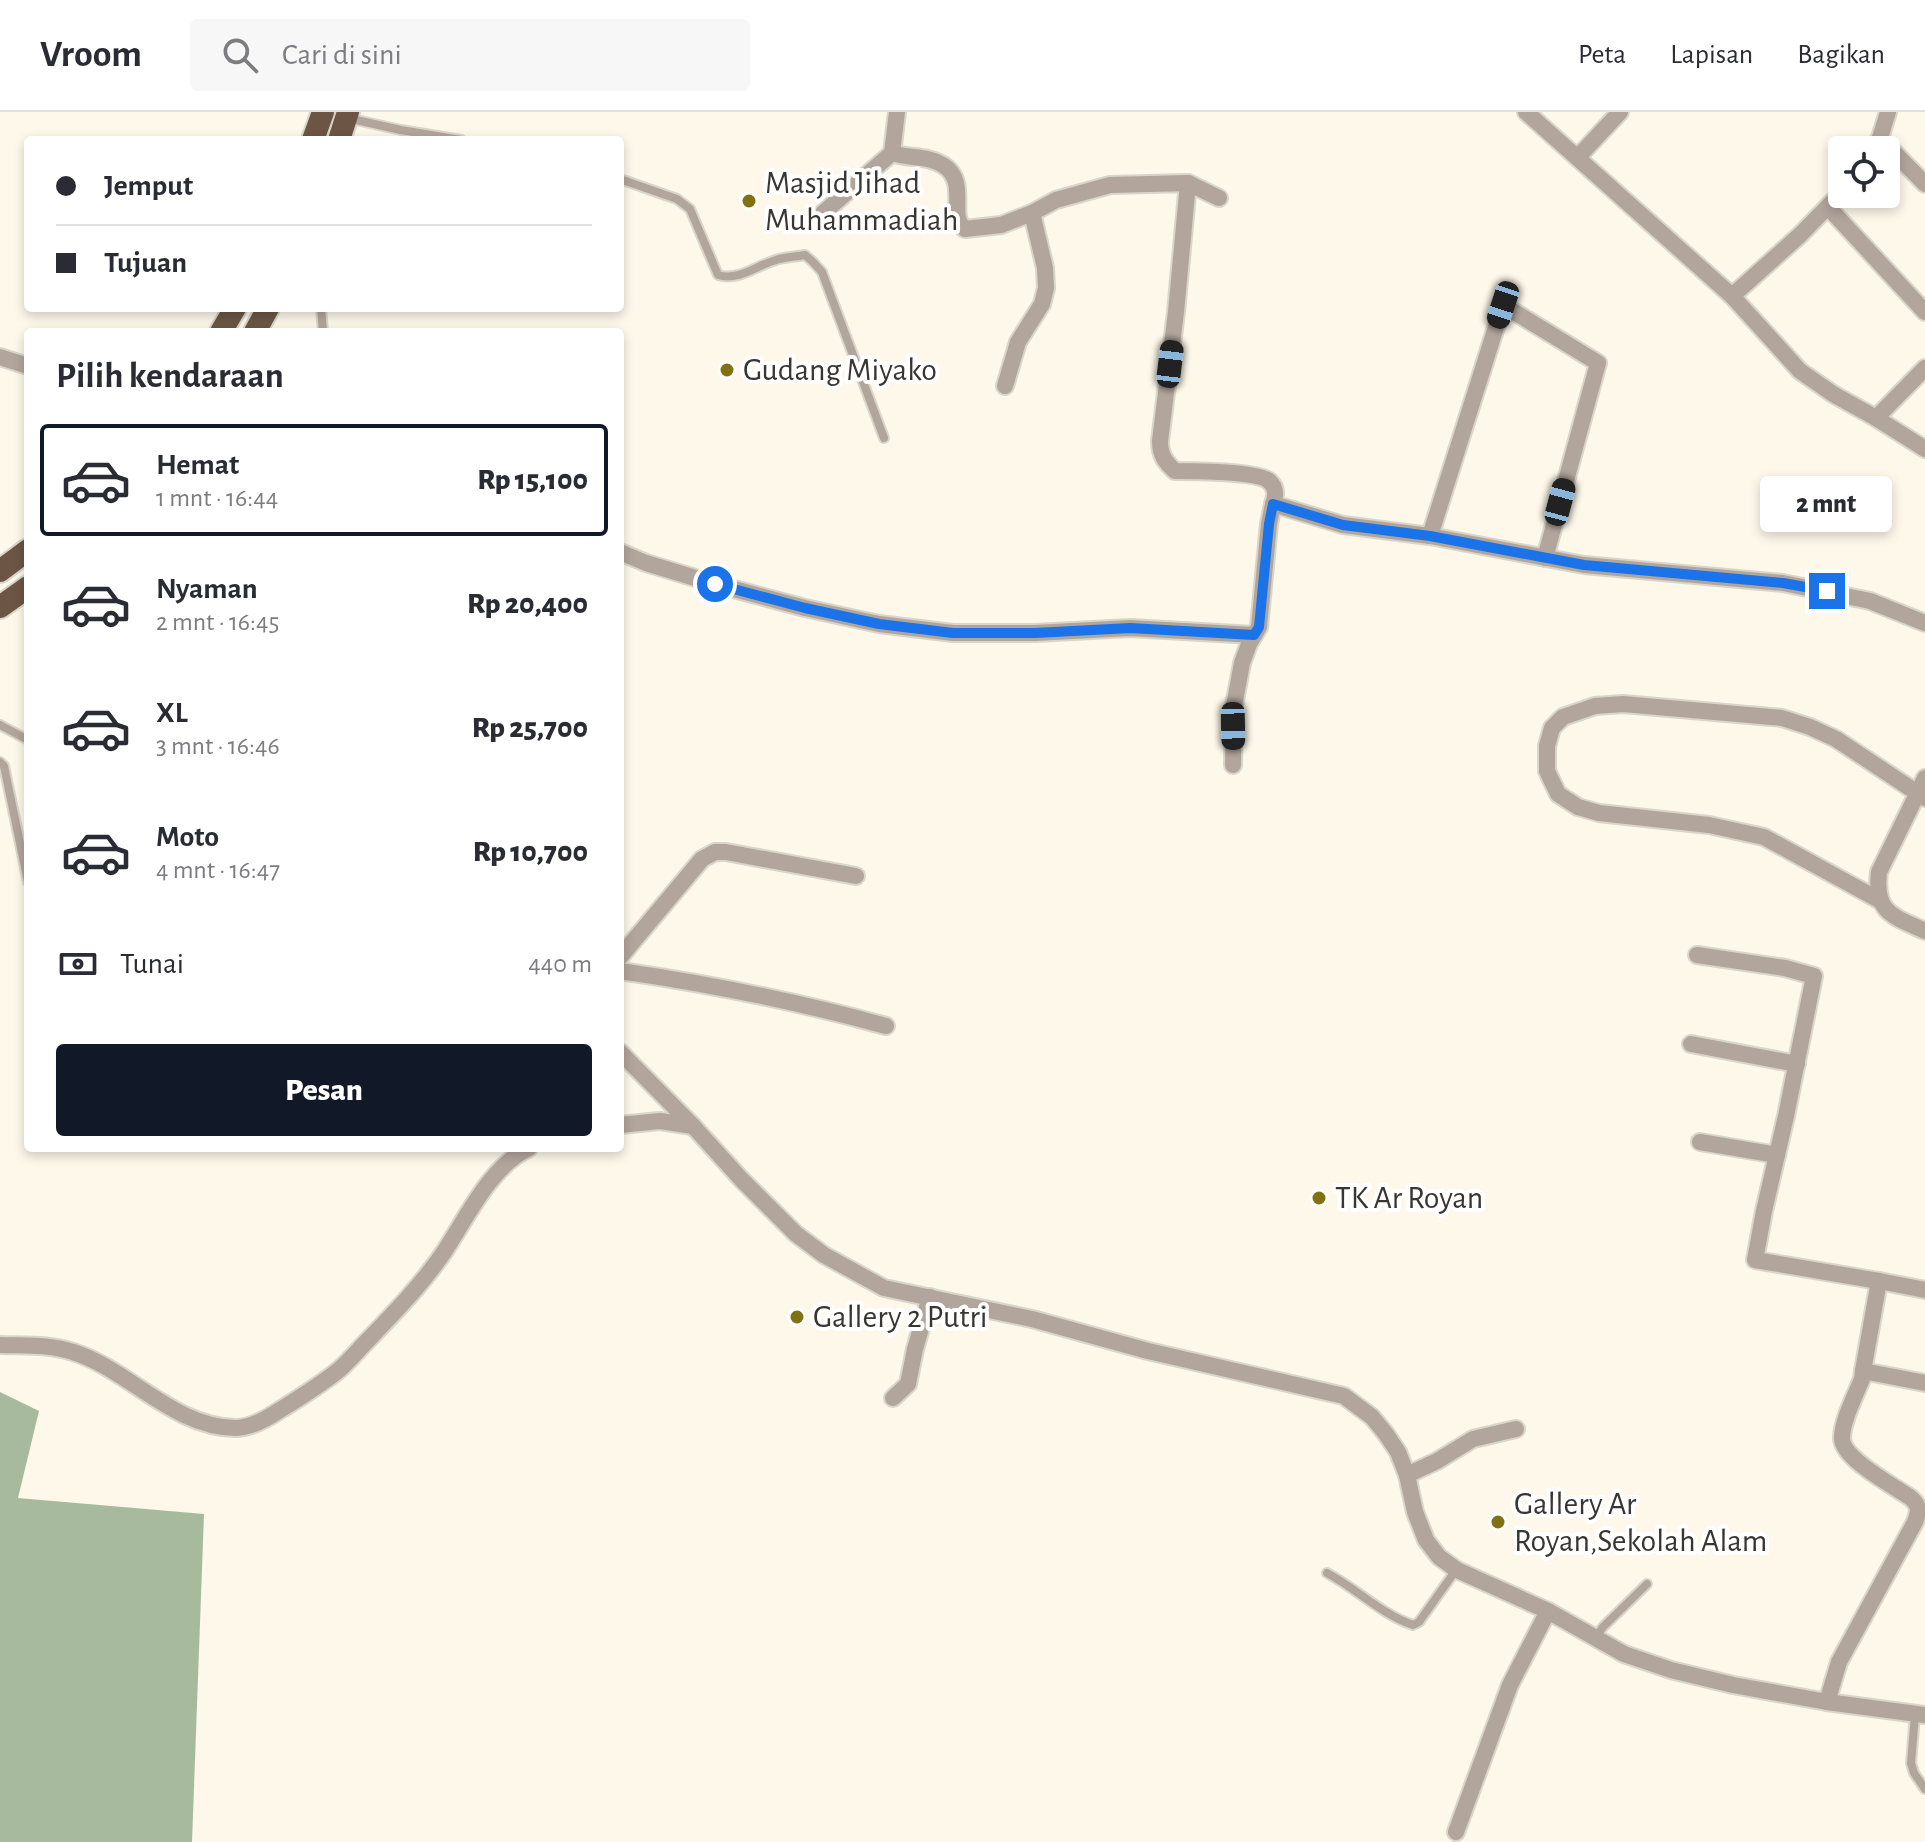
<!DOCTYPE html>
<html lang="id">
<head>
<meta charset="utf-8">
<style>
	:root { --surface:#fff; --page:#f7f7f7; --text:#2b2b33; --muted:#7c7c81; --line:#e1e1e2; --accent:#111827 }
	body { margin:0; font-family:"Alegreya Sans",sans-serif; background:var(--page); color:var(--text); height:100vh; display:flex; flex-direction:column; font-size:30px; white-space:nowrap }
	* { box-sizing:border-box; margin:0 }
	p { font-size:26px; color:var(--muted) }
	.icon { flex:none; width:44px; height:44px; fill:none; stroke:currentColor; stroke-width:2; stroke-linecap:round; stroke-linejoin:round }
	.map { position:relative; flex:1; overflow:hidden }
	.details { position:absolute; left:24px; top:216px; width:600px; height:824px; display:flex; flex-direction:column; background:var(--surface); border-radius:8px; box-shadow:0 4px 12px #0003 }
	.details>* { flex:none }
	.top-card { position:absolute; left:24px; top:24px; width:600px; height:176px; border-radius:8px; box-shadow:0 4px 12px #0003; display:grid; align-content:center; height:176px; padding:0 32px; background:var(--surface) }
	.tools { position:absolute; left:1828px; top:24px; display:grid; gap:16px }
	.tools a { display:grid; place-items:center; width:72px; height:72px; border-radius:8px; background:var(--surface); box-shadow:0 4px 12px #0003; font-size:40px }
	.end { position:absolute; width:36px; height:36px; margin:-18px; border:10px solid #1a73e8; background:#fff; box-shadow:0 0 0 4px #fff }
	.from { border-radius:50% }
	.bubble { position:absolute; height:56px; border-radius:8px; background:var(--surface); box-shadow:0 4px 12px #0003; font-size:26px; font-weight:800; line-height:56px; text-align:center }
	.car { position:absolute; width:24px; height:48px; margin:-24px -12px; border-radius:10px; box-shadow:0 0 6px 2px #0007; background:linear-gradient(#222 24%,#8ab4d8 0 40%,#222 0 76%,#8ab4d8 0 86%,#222 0) }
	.top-card b { display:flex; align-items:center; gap:28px; height:76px; font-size:30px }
	.top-card b+b { border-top:2px solid var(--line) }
	.top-card i { width:20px; height:20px; background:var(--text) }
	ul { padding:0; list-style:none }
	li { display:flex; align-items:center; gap:24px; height:112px; margin:0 16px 12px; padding:0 16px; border:4px solid transparent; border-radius:8px }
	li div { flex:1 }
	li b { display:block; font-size:30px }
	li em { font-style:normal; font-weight:800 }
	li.current { border-color:var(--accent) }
	li>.icon { width:72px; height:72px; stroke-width:1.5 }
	h2 { padding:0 32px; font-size:36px; line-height:96px }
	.pay { display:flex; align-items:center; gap:20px; height:88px; padding:0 32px; font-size:30px }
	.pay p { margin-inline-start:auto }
	.action { display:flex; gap:16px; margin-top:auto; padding:16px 32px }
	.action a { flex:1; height:92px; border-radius:8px; background:var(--accent); color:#fff; font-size:32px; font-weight:800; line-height:92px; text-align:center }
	header { display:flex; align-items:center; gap:48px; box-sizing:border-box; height:112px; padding:0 40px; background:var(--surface); border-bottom:2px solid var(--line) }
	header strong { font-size:38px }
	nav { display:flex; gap:44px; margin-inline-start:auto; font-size:28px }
	.search { width:560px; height:72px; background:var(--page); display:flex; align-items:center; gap:20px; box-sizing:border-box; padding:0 28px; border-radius:8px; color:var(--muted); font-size:30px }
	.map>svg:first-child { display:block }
</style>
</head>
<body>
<header>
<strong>Vroom</strong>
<div class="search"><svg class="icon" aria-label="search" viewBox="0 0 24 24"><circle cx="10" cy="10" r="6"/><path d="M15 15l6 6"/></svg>Cari di sini</div>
<nav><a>Peta</a><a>Lapisan</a><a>Bagikan</a></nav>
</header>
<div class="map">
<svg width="1925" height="1730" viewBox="0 0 1925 1730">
	<rect width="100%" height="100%" fill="#fdf8ea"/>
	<path fill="#a7ba9d" d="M0,1280L39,1299L18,1386L204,1402L192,1730H0Z"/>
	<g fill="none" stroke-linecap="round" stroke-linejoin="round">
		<defs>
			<g id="service">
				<path d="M347,6L401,18L461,28"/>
				<path d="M620,67L677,87L690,97L718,163C738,169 754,155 773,149C782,145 794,145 805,143L813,150L822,160L884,326"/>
				<path d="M321,196L323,220"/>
				<path d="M0,613L28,628"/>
				<path d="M0,650L4,654L28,770"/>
				<path d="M1327,1461C1357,1477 1381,1502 1413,1513L1419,1510L1456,1458"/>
				<path d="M1596,1525L1603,1515L1647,1472"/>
				<path d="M1915,1603L1911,1651L1914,1661L1925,1677"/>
			</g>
			<g id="minor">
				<path d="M1526,0L1732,184L1800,259L1833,282L1876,306L1925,337"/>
				<path d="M1880,26L1925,72"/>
				<path d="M1873,38L1880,26L1888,0"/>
				<path d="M892,41C909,47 927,43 943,53C970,70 947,105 965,117L1001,113L1032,101L1056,88L1110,73L1188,71L1176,200L1160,329C1160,343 1165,350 1175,359C1192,359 1258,359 1269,369C1277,376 1276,384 1273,392L1343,413L1430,424L1584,453L1783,471L1870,489L1925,511"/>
				<path d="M1578,45L1620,0"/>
				<path d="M1188,71L1219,86"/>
				<path d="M1828,95L1925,200"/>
				<path d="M823,101L892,41L897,0"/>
				<path d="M1732,184L1800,123L1842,80"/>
				<path d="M0,245L28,254"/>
				<path d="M1005,274L1018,230L1042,192L1046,176L1045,156L1032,101"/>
				<path d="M1876,306L1925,256"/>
				<path d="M1430,424L1503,193L1598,251L1545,446"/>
				<path d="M620,440L646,451L715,472L805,496L879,512L953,521H1035L1130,516L1254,523"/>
				<path d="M1233,653L1234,594L1242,551L1249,532L1259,515L1269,412L1273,392"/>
				<path d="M1925,666L1879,760C1874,801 1893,804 1925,819"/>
				<path d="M1879,788L1764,725L1709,713L1599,701L1578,695L1558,682L1547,659V634L1552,616L1563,605L1595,594L1623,592L1782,606L1810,615L1836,627L1925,686"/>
				<path d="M1697,843L1785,856L1814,864L1786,1004L1764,1099L1755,1148L1879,1169L1863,1259"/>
				<path d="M620,845L702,747L715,740H726L856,764"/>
				<path d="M620,859C710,872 799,890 886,914"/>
				<path d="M1691,932L1797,952"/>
				<path d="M620,940L693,1014L741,1067L796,1122L824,1143L884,1176L1032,1207L1148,1239L1344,1284L1372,1305L1386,1322L1398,1340L1407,1363L1415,1400L1426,1428L1439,1445L1457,1458L1548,1499L1624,1542L1671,1558L1733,1573L1827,1590L1925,1603"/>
				<path d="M620,1013L660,1009L693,1014"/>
				<path d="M1700,1030L1777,1043"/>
				<path d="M1879,1169L1925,1178"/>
				<path d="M0,1233C24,1234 50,1232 73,1240C128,1257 174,1316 236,1316C251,1316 268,1306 280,1298C301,1285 322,1272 340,1257C351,1247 360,1236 370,1226C395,1200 421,1173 442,1143C466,1108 489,1055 529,1036"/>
				<path d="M893,1286L908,1272L915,1237L930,1185"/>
				<path d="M1407,1363L1437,1349L1473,1327L1516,1317"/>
				<path d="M1827,1590L1839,1550L1915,1410C1919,1399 1920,1394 1911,1386C1894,1374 1842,1347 1842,1326C1842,1309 1855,1284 1862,1267L1863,1259L1925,1271"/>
				<path d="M1456,1720L1510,1573L1548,1499"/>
			</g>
			<g id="trunk">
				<path d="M313,28L323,0"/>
				<path d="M339,28L348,0"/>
				<path d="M221,220L235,196"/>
				<path d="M255,220L268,196"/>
				<path d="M0,459L28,438"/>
				<path d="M0,495L28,475"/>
			</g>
		</defs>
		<use href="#service" stroke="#dad5c9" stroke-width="12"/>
		<use href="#minor" stroke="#dad5c9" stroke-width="20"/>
		<use href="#trunk" stroke="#dad5c9" stroke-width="26"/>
		<use href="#service" stroke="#b2a59c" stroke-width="8"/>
		<use href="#minor" stroke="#b2a59c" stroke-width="16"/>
		<use href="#trunk" stroke="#6c5544" stroke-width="22"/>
	</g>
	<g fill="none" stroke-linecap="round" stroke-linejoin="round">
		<path stroke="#1a73e8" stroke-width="10" d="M715,472L805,496L879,512L953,521H1035L1130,516L1254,523L1259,515L1269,412L1273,392L1343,413L1430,424L1584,453L1783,471L1827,479"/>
	</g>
	<g fill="#807212" stroke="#fff" stroke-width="3">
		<circle cx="749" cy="89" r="8"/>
		<circle cx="727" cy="258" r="8"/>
		<circle cx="1319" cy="1086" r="8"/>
		<circle cx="797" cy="1205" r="8"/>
		<circle cx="1498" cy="1410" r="8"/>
	</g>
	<g text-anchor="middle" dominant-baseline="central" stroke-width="8" stroke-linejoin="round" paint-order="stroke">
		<g font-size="32" fill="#383631" stroke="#fff" text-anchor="start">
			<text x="765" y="71">Masjid Jihad<tspan x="765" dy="37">Muhammadiah</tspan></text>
			<text x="743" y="258">Gudang Miyako</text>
			<text x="1335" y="1086">TK Ar Royan</text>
			<text x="813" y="1205">Gallery 2 Putri</text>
			<text x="1514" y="1392">Gallery Ar<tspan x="1514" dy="37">Royan,Sekolah Alam</tspan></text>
		</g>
	</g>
</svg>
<div class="tools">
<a><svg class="icon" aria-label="locate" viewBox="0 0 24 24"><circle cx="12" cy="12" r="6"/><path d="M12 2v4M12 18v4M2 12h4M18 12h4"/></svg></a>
</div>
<i class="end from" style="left:715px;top:472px"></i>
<i class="end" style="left:1827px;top:479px"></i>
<div class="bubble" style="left:1760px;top:364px;width:132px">2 mnt</div>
<i class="car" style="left:1503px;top:193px;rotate:198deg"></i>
<i class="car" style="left:1170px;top:252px;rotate:7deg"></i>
<i class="car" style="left:1560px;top:390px;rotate:15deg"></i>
<i class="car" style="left:1233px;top:614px;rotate:179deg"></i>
<div class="top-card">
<b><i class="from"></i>Jemput</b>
<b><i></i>Tujuan</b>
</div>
<section class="details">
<h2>Pilih kendaraan</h2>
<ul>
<li class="current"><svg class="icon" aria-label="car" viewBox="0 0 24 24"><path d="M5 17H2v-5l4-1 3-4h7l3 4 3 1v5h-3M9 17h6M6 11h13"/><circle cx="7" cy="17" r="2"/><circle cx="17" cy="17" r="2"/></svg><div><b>Hemat</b><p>1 mnt · 16:44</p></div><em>Rp 15,100</em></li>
<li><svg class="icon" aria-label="car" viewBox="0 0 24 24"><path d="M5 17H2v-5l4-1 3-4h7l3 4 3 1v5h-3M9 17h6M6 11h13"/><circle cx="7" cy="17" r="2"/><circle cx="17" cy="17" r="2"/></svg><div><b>Nyaman</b><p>2 mnt · 16:45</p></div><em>Rp 20,400</em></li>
<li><svg class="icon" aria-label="car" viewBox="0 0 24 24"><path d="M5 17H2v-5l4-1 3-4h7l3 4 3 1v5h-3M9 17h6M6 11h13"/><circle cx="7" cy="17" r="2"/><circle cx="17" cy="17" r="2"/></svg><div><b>XL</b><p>3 mnt · 16:46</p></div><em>Rp 25,700</em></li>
<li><svg class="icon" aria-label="car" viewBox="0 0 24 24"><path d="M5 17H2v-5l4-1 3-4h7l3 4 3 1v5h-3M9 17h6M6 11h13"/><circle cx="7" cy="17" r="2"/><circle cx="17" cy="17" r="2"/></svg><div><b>Moto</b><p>4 mnt · 16:47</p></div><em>Rp 10,700</em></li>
</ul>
<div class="pay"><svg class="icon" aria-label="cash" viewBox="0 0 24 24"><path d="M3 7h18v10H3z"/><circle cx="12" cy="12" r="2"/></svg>Tunai<p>440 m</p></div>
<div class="action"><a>Pesan</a></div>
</section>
</div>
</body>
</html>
